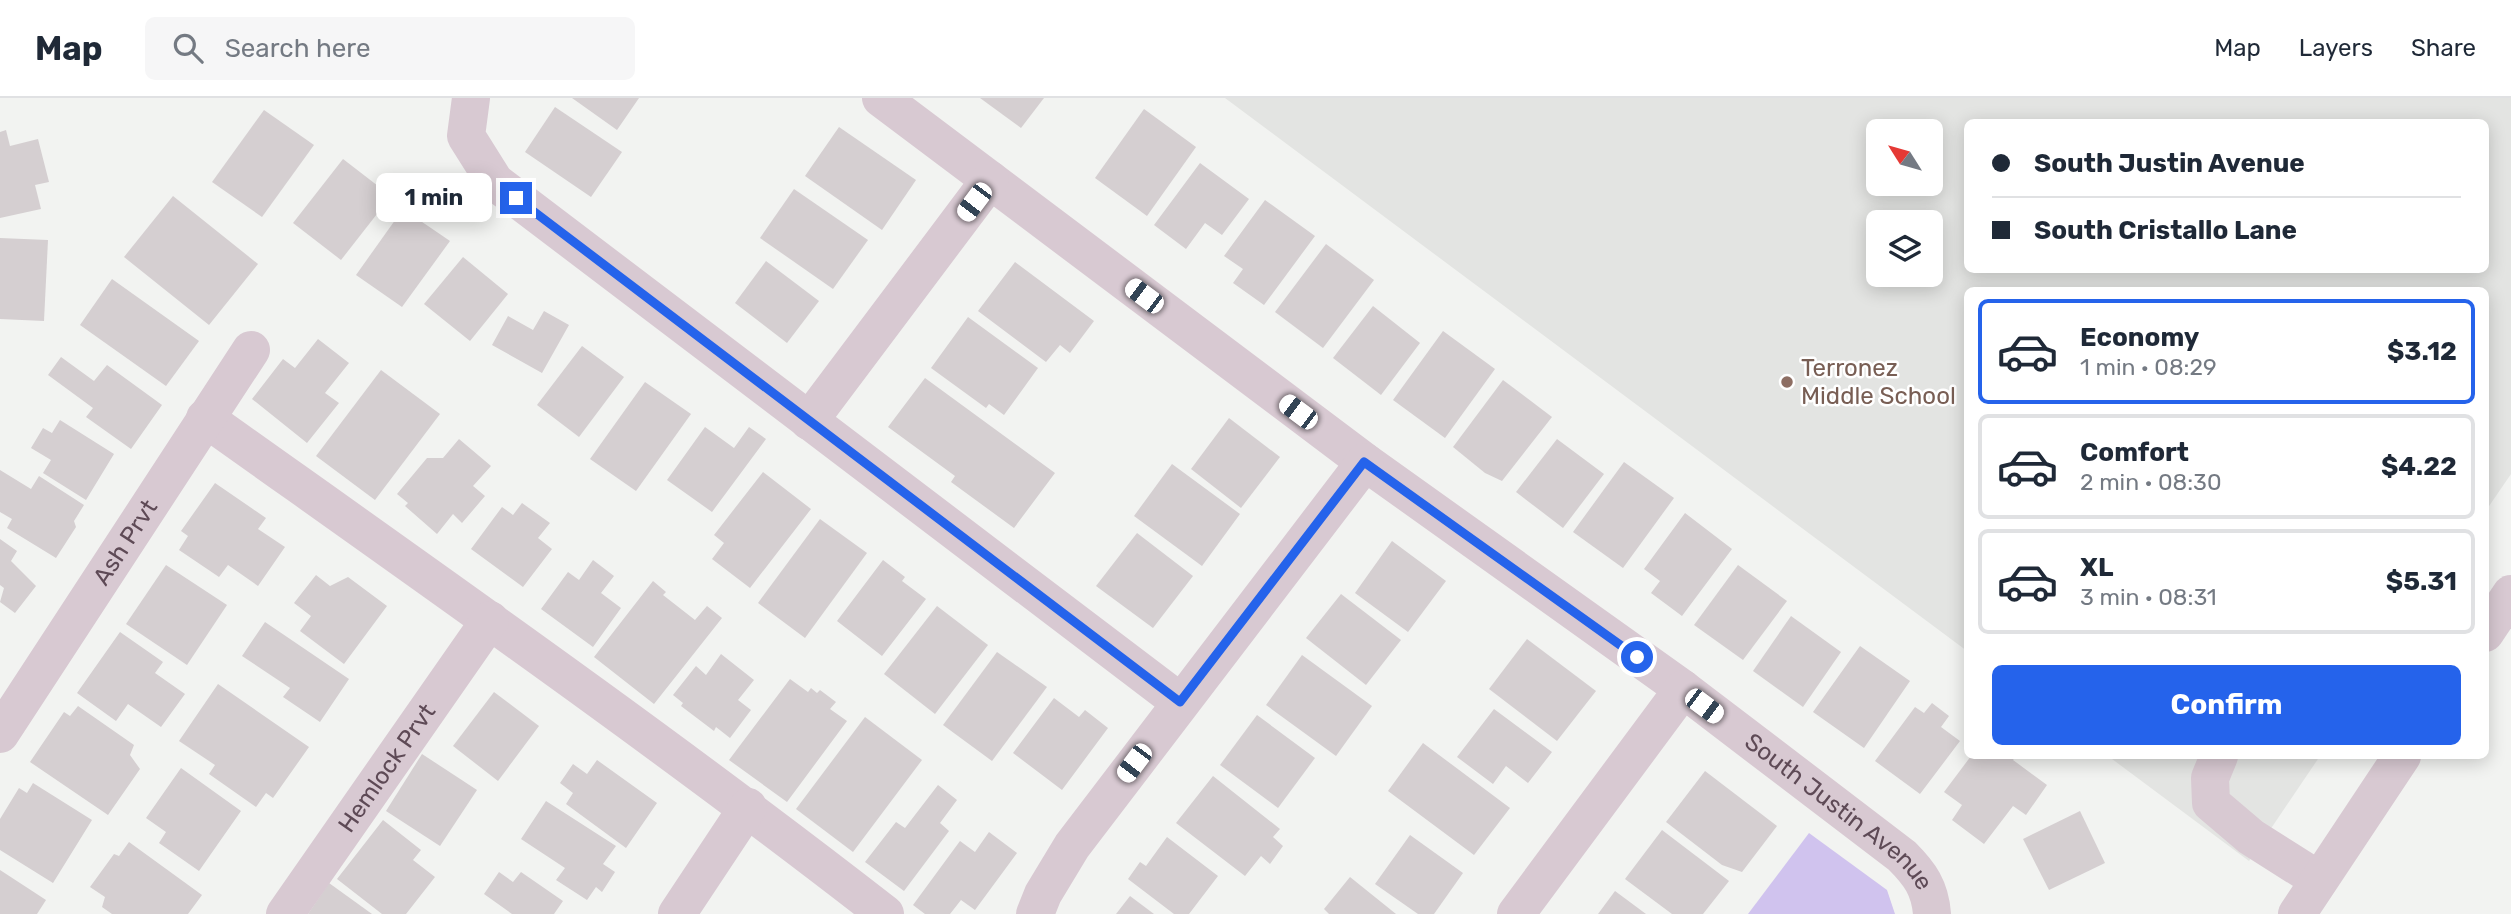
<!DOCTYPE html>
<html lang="en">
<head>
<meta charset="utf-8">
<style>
	:root { --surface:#fff; --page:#f6f6f7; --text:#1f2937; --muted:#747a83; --line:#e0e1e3; --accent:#2563eb }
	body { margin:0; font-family:Rubik,sans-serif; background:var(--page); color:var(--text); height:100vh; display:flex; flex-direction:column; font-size:26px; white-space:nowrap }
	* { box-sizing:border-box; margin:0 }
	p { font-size:23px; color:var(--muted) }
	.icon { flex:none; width:38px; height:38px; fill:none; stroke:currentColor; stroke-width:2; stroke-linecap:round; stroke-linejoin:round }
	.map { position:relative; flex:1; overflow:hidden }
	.side { position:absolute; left:1964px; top:189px; width:525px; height:472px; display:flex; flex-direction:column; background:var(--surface); border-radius:10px; box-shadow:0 4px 18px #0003 }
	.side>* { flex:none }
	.hud { position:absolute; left:1964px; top:21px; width:525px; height:154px; border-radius:10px; box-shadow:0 4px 18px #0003; display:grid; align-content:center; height:154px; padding:0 28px; background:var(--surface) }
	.needle { width:46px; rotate:307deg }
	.buttons { position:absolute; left:1866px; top:21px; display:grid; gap:14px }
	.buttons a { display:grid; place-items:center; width:77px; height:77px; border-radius:10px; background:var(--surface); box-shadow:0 4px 18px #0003; font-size:35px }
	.end { position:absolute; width:32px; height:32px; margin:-16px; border:9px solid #2563eb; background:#fff; box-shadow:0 0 0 4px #fff }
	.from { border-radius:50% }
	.bubble { position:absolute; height:49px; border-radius:10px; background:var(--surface); box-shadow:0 4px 18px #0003; font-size:23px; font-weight:700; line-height:49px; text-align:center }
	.car { position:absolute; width:21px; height:42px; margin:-21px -10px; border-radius:9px; box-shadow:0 0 5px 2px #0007; background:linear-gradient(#fff 24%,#345 0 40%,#fff 0 76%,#345 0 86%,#fff 0) }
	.hud b { display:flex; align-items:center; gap:24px; height:66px; font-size:26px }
	.hud b+b { border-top:2px solid var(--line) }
	.hud i { width:18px; height:18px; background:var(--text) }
	ul { padding:12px 0 0; list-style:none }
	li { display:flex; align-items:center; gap:21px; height:105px; margin:0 14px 10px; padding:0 14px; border:4px solid var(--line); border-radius:10px }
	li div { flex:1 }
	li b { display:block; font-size:26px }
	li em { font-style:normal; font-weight:700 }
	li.on { border-color:var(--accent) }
	li>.icon { width:63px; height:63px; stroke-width:1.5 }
	.cta { display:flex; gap:14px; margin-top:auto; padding:14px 28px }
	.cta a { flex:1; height:80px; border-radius:10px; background:var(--accent); color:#fff; font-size:28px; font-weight:700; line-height:80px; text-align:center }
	header { display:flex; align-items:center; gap:42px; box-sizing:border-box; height:98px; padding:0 35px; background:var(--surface); border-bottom:2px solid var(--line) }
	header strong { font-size:33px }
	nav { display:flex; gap:38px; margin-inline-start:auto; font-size:24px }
	.search { width:490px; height:63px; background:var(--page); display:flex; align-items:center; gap:18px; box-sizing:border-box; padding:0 24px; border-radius:10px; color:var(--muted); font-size:26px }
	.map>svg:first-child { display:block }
</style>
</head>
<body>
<header>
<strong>Map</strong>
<div class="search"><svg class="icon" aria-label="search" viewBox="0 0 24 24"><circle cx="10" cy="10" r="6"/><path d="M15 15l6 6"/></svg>Search here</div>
<nav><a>Map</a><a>Layers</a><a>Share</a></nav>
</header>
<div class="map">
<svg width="2511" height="816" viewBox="0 0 2511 816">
	<rect width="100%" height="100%" fill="#f2f3f1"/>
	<g fill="#e3e4e2" fill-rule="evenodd">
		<path d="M1225,0H2511V376L2485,414V192H1967V553ZM1967,24H2485V172H1967ZM1878,33H1930V86H1878ZM1878,124H1930V177H1878Z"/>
		<path d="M2108,658H2320L2249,763Z"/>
	</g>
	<path fill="#d0c3ee" d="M1809,735L1887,792L1895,816H1748Z"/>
	<g fill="#d5cfd1">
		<path d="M572,0H639L617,32Z"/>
		<path d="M980,0H1044L1021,30Z"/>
		<path d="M555,9L622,54L591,99L525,54Z"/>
		<path d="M1144,11L1196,49L1147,118L1095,80Z"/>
		<path d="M264,12L314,47L262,119L212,84Z"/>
		<path d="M839,29L916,82L882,132L805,78Z"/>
		<path d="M6,32L10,48L38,41L49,84L35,87L41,111L0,120V34Z"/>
		<path d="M343,61L391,98L341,162L293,125Z"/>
		<path d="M1200,65L1249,101L1222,137L1205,125L1186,151L1154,127Z"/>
		<path d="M794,91L868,142L833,191L760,140Z"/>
		<path d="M173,98L258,166L209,227L124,159Z"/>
		<path d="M1265,102L1315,138L1264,207L1233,185L1243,171L1224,158Z"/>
		<path d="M403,111L450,143L402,209L356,177Z"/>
		<path d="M0,140L48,142L44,223L0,221Z"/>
		<path d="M1326,146L1374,182L1323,250L1275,214Z"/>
		<path d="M463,159L508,196L470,243L424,206Z"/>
		<path d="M766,163L819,203L787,245L735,205Z"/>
		<path d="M1015,164L1094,223L1070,255L1060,247L1046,264L978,213Z"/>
		<path d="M112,181L199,243L166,288L80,227Z"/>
		<path d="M1373,208L1420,245L1381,297L1333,260Z"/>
		<path d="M544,213L569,227L542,275L492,247L508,218L533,232Z"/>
		<path d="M968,219L1038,270L1004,317L989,306L986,310L931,270Z"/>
		<path d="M1443,233L1495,271L1445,340L1393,302Z"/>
		<path d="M318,241L349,265L325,295L339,305L307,345L252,301L283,261L295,270Z"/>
		<path d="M582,248L624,279L579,339L537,307Z"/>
		<path d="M61,259L94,283L107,267L162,307L131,351L86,319L93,310L48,277Z"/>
		<path d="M381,272L440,316L375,402L316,358Z"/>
		<path d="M925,280L1055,375L1014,430L951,384L955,378L888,329Z"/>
		<path d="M1503,282L1552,319L1502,383L1485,375L1453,349Z"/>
		<path d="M645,284L691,316L636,393L590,361Z"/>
		<path d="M1229,320L1280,359L1241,410L1191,371Z"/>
		<path d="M60,322L114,356L86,402L43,375L51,362L31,350L43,330L52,335Z"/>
		<path d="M705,329L734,350L749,329L766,341L712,414L667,382Z"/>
		<path d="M459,341L491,368L473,388L485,398L462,425L453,416L437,436L405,408L408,405L397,396L427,360H443Z"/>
		<path d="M1557,341L1604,376L1563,430L1516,394Z"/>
		<path d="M1624,364L1674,400L1623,470L1573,434Z"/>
		<path d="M1172,366L1240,416L1202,468L1134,418Z"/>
		<path d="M0,372L31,391L39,378L84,407L74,423L76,429L56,460L7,430L12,421L0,414Z"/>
		<path d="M763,374L811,411L750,490L712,461L724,445L714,437Z"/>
		<path d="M215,385L266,420L258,431L285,449L258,488L228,467L219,479L179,452L188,438L181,433Z"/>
		<path d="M522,405L550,425L538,440L552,451L523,489L471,451L502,409L513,417Z"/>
		<path d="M1685,415L1732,451L1682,518L1651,495L1660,483L1644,471Z"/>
		<path d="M820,421L867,455L805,540L758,505Z"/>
		<path d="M1137,435L1193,478L1153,530L1096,488Z"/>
		<path d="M0,441L17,453L11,463L36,488L15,515L0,504L4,490L0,487Z"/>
		<path d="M1392,443L1446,483L1408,534L1355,495Z"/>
		<path d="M593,462L614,478L601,495L621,510L593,549L541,511L568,474L579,482Z"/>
		<path d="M883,462L905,479L902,483L926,501L882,558L837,523Z"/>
		<path d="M166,467L227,507L187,567L126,526Z"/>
		<path d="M1738,467L1787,503L1743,562L1694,527Z"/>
		<path d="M316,477L330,488L348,479L387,508L344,566L300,533L311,518L294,505Z"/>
		<path d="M653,483L666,494L663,497L695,522L707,508L722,520L654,606L594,559Z"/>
		<path d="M1341,496L1401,542L1366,587L1306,540Z"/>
		<path d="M937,508L988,547L935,616L884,576Z"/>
		<path d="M1791,518L1841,554L1803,609L1753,573Z"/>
		<path d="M265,524L349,581L320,624L283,599L290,590L242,558Z"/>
		<path d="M120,534L163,564L155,575L185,596L161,629L128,606L116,623L77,595Z"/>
		<path d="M1527,541L1596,593L1557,643L1489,591Z"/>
		<path d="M1860,548L1910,583L1864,650L1813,614Z"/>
		<path d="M997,554L1047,589L992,663L943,627Z"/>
		<path d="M721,556L754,582L738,602L751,612L730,640L716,629L714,633L681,608L683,605L673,597L696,568L706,577Z"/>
		<path d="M1302,557L1372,608L1336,658L1266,607Z"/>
		<path d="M790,581L808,594L811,590L817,595L820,592L836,604L830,611L847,623L787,704L729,662Z"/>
		<path d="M218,586L309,649L273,700L266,695L256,709L209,676L215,667L179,643Z"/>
		<path d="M494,594L539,628L498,683L453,648Z"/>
		<path d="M1054,600L1079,619L1085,612L1108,630L1062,692L1013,655Z"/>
		<path d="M1932,605L1949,618L1941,629L1960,643L1920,696L1875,663L1915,609L1924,615Z"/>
		<path d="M78,608L134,647L130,657L140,671L108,717L30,664L64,614L70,618Z"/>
		<path d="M1494,611L1552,654L1528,685L1506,668L1493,686L1457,659Z"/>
		<path d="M1257,617L1315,660L1278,710L1220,667Z"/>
		<path d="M865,619L922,662L853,754L796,711Z"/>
		<path d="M1423,645L1510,710L1474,757L1388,693Z"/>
		<path d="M422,656L477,692L440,748L386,713Z"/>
		<path d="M1971,658H2016L2013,662L2047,687L2026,717L2013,708L1984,746L1952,722L1962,707L1944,694Z"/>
		<path d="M597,662L657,705L626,750L566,706L573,695L560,685L573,666L587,676Z"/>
		<path d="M181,670L241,713L199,773L159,745L166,734L146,720Z"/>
		<path d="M1705,673L1777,728L1742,774L1722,767L1666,724Z"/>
		<path d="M1213,678L1280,731L1273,739L1283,748L1270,766L1261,758L1245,778L1176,725Z"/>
		<path d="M33,685L92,722L53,785L0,752V721L19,690L27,695Z"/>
		<path d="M938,687L957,702L940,725L949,733L904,793L865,764L896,724L905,730Z"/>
		<path d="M546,703L616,748L603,766L615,774L602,794L596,789L587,802L556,782L565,770L521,741Z"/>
		<path d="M2080,713L2105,765L2049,792L2023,741Z"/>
		<path d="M383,722L421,752L413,762L435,779L406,816H382L337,781Z"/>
		<path d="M1662,732L1729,783L1703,816H1672L1625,781Z"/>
		<path d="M989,734L1017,755L975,812L961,802L950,816H925L913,807L960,743L975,754Z"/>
		<path d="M1410,737L1463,775L1434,816H1418L1375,786Z"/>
		<path d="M1167,739L1218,778L1189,816H1174L1128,781L1140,764L1146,768Z"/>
		<path d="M129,744L202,797L188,816H112L102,809L105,799L90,789L114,756L119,758Z"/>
		<path d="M0,772L46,802L37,816H0Z"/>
		<path d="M499,774L513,784L521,774L563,803L554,816H512L484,796Z"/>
		<path d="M1350,779L1396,816H1329L1324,811Z"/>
		<path d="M329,785L372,816H308Z"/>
		<path d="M1615,793L1646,816H1598Z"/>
		<path d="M1130,798L1154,816H1116Z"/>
	</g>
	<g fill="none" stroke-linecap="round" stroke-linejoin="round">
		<g stroke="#d8c9d2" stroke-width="38">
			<path d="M471,0L466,38L495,84L1180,604"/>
			<path id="s1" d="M881,0L1365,364L1683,591L1902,758C1920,776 1930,790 1932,816"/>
			<path d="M205,320C434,483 664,644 885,816"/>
			<path d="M809,323L990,82"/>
			<path d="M2485,535L2511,496"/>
			<path id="s2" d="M0,636L251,252"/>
			<path d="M2219,658L2210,680L2211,705L2251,739L2319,782"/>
			<path id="s3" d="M285,816L490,522"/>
			<path d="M677,816L748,709"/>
			<path d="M1035,816L1043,796L1072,748L1365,364"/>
			<path d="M1516,816L1683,591"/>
			<path d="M2297,816L2402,658"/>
		</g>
	</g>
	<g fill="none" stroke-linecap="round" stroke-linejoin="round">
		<path stroke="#2563eb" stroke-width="9" d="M516,100L1180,604L1364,364L1637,559"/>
	</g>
	<circle fill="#8d6e63" stroke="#fff" stroke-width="2.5" cx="1787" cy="284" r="7"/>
	<g text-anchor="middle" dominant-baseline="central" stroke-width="5" stroke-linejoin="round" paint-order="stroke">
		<g font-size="24" fill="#785e54" stroke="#fff" text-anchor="start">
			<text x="1801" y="270">Terronez<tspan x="1801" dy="28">Middle School</tspan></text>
		</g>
		<g font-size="24" fill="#5e4a56" stroke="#fff">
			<text stroke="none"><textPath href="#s2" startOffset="229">Ash Prvt</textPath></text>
			<text stroke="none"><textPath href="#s3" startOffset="178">Hemlock Prvt</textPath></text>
			<text stroke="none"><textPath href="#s1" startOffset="1195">South Justin Avenue</textPath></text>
		</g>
	</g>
</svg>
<div class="buttons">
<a><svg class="needle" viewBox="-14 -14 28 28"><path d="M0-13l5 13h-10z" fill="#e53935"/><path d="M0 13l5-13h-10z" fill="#747a83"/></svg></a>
<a><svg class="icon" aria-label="layers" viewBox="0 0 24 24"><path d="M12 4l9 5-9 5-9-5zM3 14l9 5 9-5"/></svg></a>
</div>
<i class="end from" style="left:1637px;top:559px"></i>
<i class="end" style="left:516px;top:100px"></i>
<div class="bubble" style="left:376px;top:75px;width:116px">1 min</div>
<i class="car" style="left:974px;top:104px;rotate:217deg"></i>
<i class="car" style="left:1144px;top:198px;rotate:307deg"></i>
<i class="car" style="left:1298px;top:314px;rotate:307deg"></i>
<i class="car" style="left:1704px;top:608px;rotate:127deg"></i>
<i class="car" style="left:1134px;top:665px;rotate:217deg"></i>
<div class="hud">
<b><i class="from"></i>South Justin Avenue</b>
<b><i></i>South Cristallo Lane</b>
</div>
<section class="side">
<ul>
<li class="on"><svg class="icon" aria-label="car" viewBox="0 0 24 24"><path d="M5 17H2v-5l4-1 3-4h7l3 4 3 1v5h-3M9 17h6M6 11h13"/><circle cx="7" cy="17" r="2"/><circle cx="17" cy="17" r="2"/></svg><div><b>Economy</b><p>1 min · 08:29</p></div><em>$3.12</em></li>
<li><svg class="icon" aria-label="car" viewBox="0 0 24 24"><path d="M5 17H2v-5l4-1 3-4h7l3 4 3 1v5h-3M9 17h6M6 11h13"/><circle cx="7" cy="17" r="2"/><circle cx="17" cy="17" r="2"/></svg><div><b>Comfort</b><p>2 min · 08:30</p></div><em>$4.22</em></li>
<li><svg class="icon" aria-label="car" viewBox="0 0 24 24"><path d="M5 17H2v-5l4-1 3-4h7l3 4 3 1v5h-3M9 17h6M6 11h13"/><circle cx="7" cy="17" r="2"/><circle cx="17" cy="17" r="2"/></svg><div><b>XL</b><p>3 min · 08:31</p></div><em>$5.31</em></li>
</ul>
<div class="cta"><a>Confirm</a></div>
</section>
</div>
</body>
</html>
